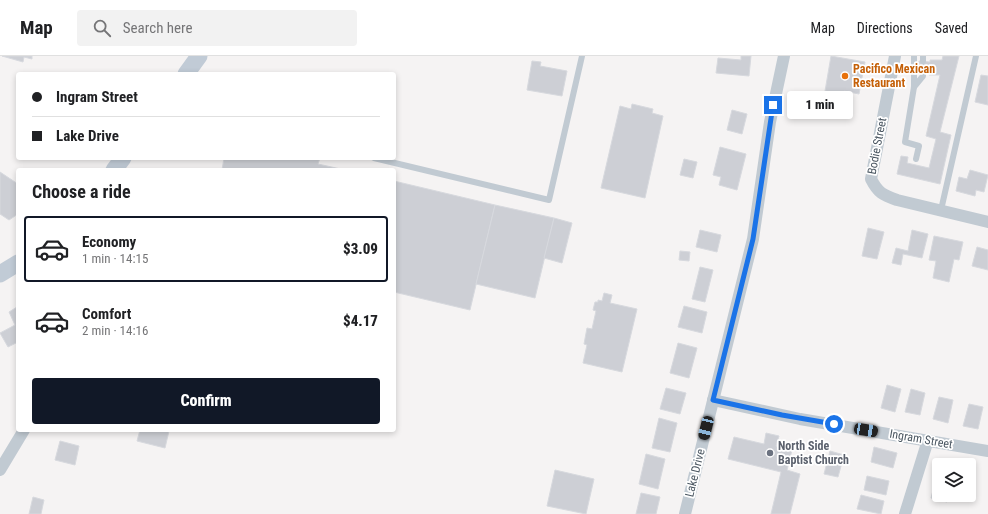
<!DOCTYPE html>
<html lang="en">
<head>
<meta charset="utf-8">
<style>
	:root { --surface:#fff; --page:#f2f2f2; --text:#202124; --muted:#757577; --line:#e0e0e0; --accent:#111827 }
	body { margin:0; font-family:"Roboto Condensed",sans-serif; background:var(--page); color:var(--text); height:100vh; display:flex; flex-direction:column; font-size:15px; white-space:nowrap }
	* { box-sizing:border-box; margin:0 }
	p { font-size:13px; color:var(--muted) }
	.icon { flex:none; width:22px; height:22px; fill:none; stroke:currentColor; stroke-width:2; stroke-linecap:round; stroke-linejoin:round }
	.map { position:relative; flex:1; overflow:hidden }
	.drawer { position:absolute; left:16px; top:112px; width:380px; height:264px; display:flex; flex-direction:column; background:var(--surface); border-radius:4px; box-shadow:0 2px 6px #0003 }
	.drawer>* { flex:none }
	.guide { position:absolute; left:16px; top:16px; width:380px; height:88px; border-radius:4px; box-shadow:0 2px 6px #0003; display:grid; align-content:center; height:88px; padding:0 16px; background:var(--surface) }
	.controls { position:absolute; left:932px; top:402px; display:grid; gap:8px }
	.controls a { display:grid; place-items:center; width:44px; height:44px; border-radius:4px; background:var(--surface); box-shadow:0 2px 6px #0003; font-size:20px }
	.end { position:absolute; width:18px; height:18px; margin:-9px; border:5px solid #1a73e8; background:#fff; box-shadow:0 0 0 2px #fff }
	.from { border-radius:50% }
	.bubble { position:absolute; height:28px; border-radius:4px; background:var(--surface); box-shadow:0 2px 6px #0003; font-size:13px; font-weight:800; line-height:28px; text-align:center }
	.car { position:absolute; width:12px; height:24px; margin:-12px -6px; border-radius:5px; box-shadow:0 0 3px 1px #0007; background:linear-gradient(#222 24%,#8ab4d8 0 40%,#222 0 76%,#8ab4d8 0 86%,#222 0) }
	.guide b { display:flex; align-items:center; gap:14px; height:38px; font-size:15px }
	.guide b+b { border-top:1px solid var(--line) }
	.guide i { width:10px; height:10px; background:var(--text) }
	ul { padding:0; list-style:none }
	li { display:flex; align-items:center; gap:12px; height:66px; margin:0 8px 6px; padding:0 8px; border:2px solid transparent; border-radius:4px }
	li div { flex:1 }
	li b { display:block; font-size:15px }
	li em { font-style:normal; font-weight:800 }
	li.selected { border-color:var(--accent) }
	li>.icon { width:36px; height:36px; stroke-width:1.5 }
	h2 { padding:0 16px; font-size:18px; line-height:48px }
	.cta { display:flex; gap:8px; margin-top:auto; padding:8px 16px }
	.cta a { flex:1; height:46px; border-radius:4px; background:var(--accent); color:#fff; font-size:16px; font-weight:800; line-height:46px; text-align:center }
	header { display:flex; align-items:center; gap:24px; box-sizing:border-box; height:56px; padding:0 20px; background:var(--surface); border-bottom:1px solid var(--line) }
	header strong { font-size:19px }
	nav { display:flex; gap:22px; margin-inline-start:auto; font-size:14px }
	.search { width:280px; height:36px; background:var(--page); display:flex; align-items:center; gap:10px; box-sizing:border-box; padding:0 14px; border-radius:4px; color:var(--muted); font-size:15px }
	.map>svg:first-child { display:block }
</style>
</head>
<body>
<header>
<strong>Map</strong>
<div class="search"><svg class="icon" aria-label="search" viewBox="0 0 24 24"><circle cx="10" cy="10" r="6"/><path d="M15 15l6 6"/></svg>Search here</div>
<nav><a>Map</a><a>Directions</a><a>Saved</a></nav>
</header>
<div class="map">
<svg width="988" height="458" viewBox="0 0 988 458">
	<rect width="100%" height="100%" fill="#f5f3f3"/>
	<g fill="#cdcfd5" stroke="#d7d9de">
		<path d="M2,0H32V3L24,1L23,6Z"/>
		<path d="M741,0H751L749,20L716,17L718,2L741,4Z"/>
		<path d="M831,0L865,6L859,38L844,35V39L825,35Z"/>
		<path d="M943,0H959L940,76L951,79L940,128L897,118L901,100L908,101L907,107L929,112L936,83L926,80L940,19H929V14H919V5L930,6V4H942Z"/>
		<path d="M532,5L541,6L540,10L567,15L562,40L527,34Z"/>
		<path d="M981,19L988,20V49L975,46Z"/>
		<path d="M632,48L653,53L652,57L663,60L645,142L601,132L620,50L631,53Z"/>
		<path d="M732,54L747,58L742,78L727,74Z"/>
		<path d="M720,91L746,98L737,134L719,129L721,121L713,119Z"/>
		<path d="M224,102H320L318,108L345,114H222Z"/>
		<path d="M684,103L697,106L693,122L680,119Z"/>
		<path d="M970,114L988,119L984,136L976,134L975,140L956,135L959,121L967,123Z"/>
		<path d="M0,116L18,128V158L9,164L0,158Z"/>
		<path d="M394,125L495,149L470,254L394,236Z"/>
		<path d="M495,149L554,162L535,242L476,228Z"/>
		<path d="M554,162L572,167L562,207L544,202Z"/>
		<path d="M868,172L884,176L877,203L862,200Z"/>
		<path d="M700,174L721,179L717,196L696,191Z"/>
		<path d="M912,174L928,178L922,202L903,198L901,209L892,207L896,192L908,195Z"/>
		<path d="M934,180L963,186L959,204L954,203L949,226L933,222L936,205L929,204Z"/>
		<path d="M977,191L988,194V214L972,210Z"/>
		<path d="M680,195L690,196L689,205L679,204Z"/>
		<path d="M700,211L713,214L705,246L692,243Z"/>
		<path d="M604,237L612,239L610,247L637,253L622,316L583,307L587,289L584,288L587,272L592,273L596,255L593,254L595,246H598V244L602,245Z"/>
		<path d="M684,250L707,256L702,277L678,271Z"/>
		<path d="M17,251L18,254V286L8,291L0,277L15,269L9,256Z"/>
		<path d="M678,287L697,292L689,322L670,317Z"/>
		<path d="M887,329L901,333L895,356L881,352Z"/>
		<path d="M666,332L686,337L680,358L660,353Z"/>
		<path d="M911,333L925,337L920,359L905,356Z"/>
		<path d="M939,341L953,344L948,367L933,363Z"/>
		<path d="M969,348L983,351L978,373L963,370Z"/>
		<path d="M659,362L677,367L670,396L652,392Z"/>
		<path d="M140,374H163L169,375L165,392L137,385Z"/>
		<path d="M766,377L779,380L776,390L792,394L787,414L800,418L790,458H771L781,416L728,403L734,381L764,388Z"/>
		<path d="M60,385L79,390L75,409L55,404Z"/>
		<path d="M874,391L897,397L893,412L871,406Z"/>
		<path d="M830,395L844,399L838,421L824,418Z"/>
		<path d="M646,398L665,403L658,433L639,428Z"/>
		<path d="M555,414L594,423L586,458L547,450Z"/>
		<path d="M867,420L889,425L886,439L864,434Z"/>
		<path d="M936,423L939,424V439H949L947,446L931,442Z"/>
		<path d="M641,437L660,441L656,458H636Z"/>
		<path d="M861,439L884,445L881,458L857,453Z"/>
		<path d="M33,441L44,444L41,458H29Z"/>
	</g>
	<g fill="none" stroke-linecap="round" stroke-linejoin="round">
		<g stroke="#c1cad2" stroke-width="6">
			<path d="M914,0V31L905,86L919,90L916,103"/>
			<path d="M923,0V5"/>
			<path d="M914,31L923,20V14"/>
			<path d="M374,102L549,144L582,0"/>
			<path d="M941,154L976,0"/>
		</g>
		<g stroke="#c1cad2" stroke-width="12">
			<path d="M895,0L871,123C878,137 883,139 897,144L988,166"/>
			<path d="M713,344L800,363L988,395"/>
			<path d="M0,414L24,374"/>
			<path d="M685,458L753,183L770,66L784,0"/>
			<path d="M905,458L928,384"/>
		</g>
		<g stroke="#c1cbd6" stroke-width="17">
			<path d="M186,18L199,0"/>
			<path d="M114,114L123,102"/>
			<path d="M0,218L18,207"/>
		</g>
	</g>
	<g fill="none" stroke-linecap="round" stroke-linejoin="round">
		<path stroke="#1a73e8" stroke-width="5" d="M773,49L753,183L713,344L782,359L834,368"/>
	</g>
	<circle fill="#e8710a" stroke="#fff" stroke-width="1.5" cx="845" cy="20" r="4"/>
	<circle fill="#6b7280" stroke="#fff" stroke-width="1.5" cx="770" cy="397" r="4"/>
	<g text-anchor="middle" dominant-baseline="central" stroke-width="3.5" stroke-linejoin="round" paint-order="stroke">
		<g font-size="12" font-weight="bold" fill="#c56008" stroke="#fff" text-anchor="start">
			<text x="853" y="13">Pacifico Mexican<tspan x="853" dy="14">Restaurant</tspan></text>
		</g>
		<g font-size="12" fill="#4a5661" stroke="#fff">
			<text transform="translate(877 90) rotate(-79)">Bodie Street</text>
			<text transform="translate(921 383) rotate(10)">Ingram Street</text>
			<text transform="translate(695 417) rotate(-76)">Lake Drive</text>
		</g>
		<g font-size="12" font-weight="bold" fill="#5b616d" stroke="#fff" text-anchor="start">
			<text x="778" y="390">North Side<tspan x="778" dy="14">Baptist Church</tspan></text>
		</g>
	</g>
</svg>
<div class="controls">
<a><svg class="icon" aria-label="layers" viewBox="0 0 24 24"><path d="M12 4l9 5-9 5-9-5zM3 14l9 5 9-5"/></svg></a>
</div>
<i class="end from" style="left:834px;top:368px"></i>
<i class="end" style="left:773px;top:49px"></i>
<div class="bubble" style="left:787px;top:35px;width:66px">1 min</div>
<i class="car" style="left:706px;top:372px;rotate:194deg"></i>
<i class="car" style="left:866px;top:374px;rotate:99deg"></i>
<div class="guide">
<b><i class="from"></i>Ingram Street</b>
<b><i></i>Lake Drive</b>
</div>
<section class="drawer">
<h2>Choose a ride</h2>
<ul>
<li class="selected"><svg class="icon" aria-label="car" viewBox="0 0 24 24"><path d="M5 17H2v-5l4-1 3-4h7l3 4 3 1v5h-3M9 17h6M6 11h13"/><circle cx="7" cy="17" r="2"/><circle cx="17" cy="17" r="2"/></svg><div><b>Economy</b><p>1 min · 14:15</p></div><em>$3.09</em></li>
<li><svg class="icon" aria-label="car" viewBox="0 0 24 24"><path d="M5 17H2v-5l4-1 3-4h7l3 4 3 1v5h-3M9 17h6M6 11h13"/><circle cx="7" cy="17" r="2"/><circle cx="17" cy="17" r="2"/></svg><div><b>Comfort</b><p>2 min · 14:16</p></div><em>$4.17</em></li>
</ul>
<div class="cta"><a>Confirm</a></div>
</section>
</div>
</body>
</html>
